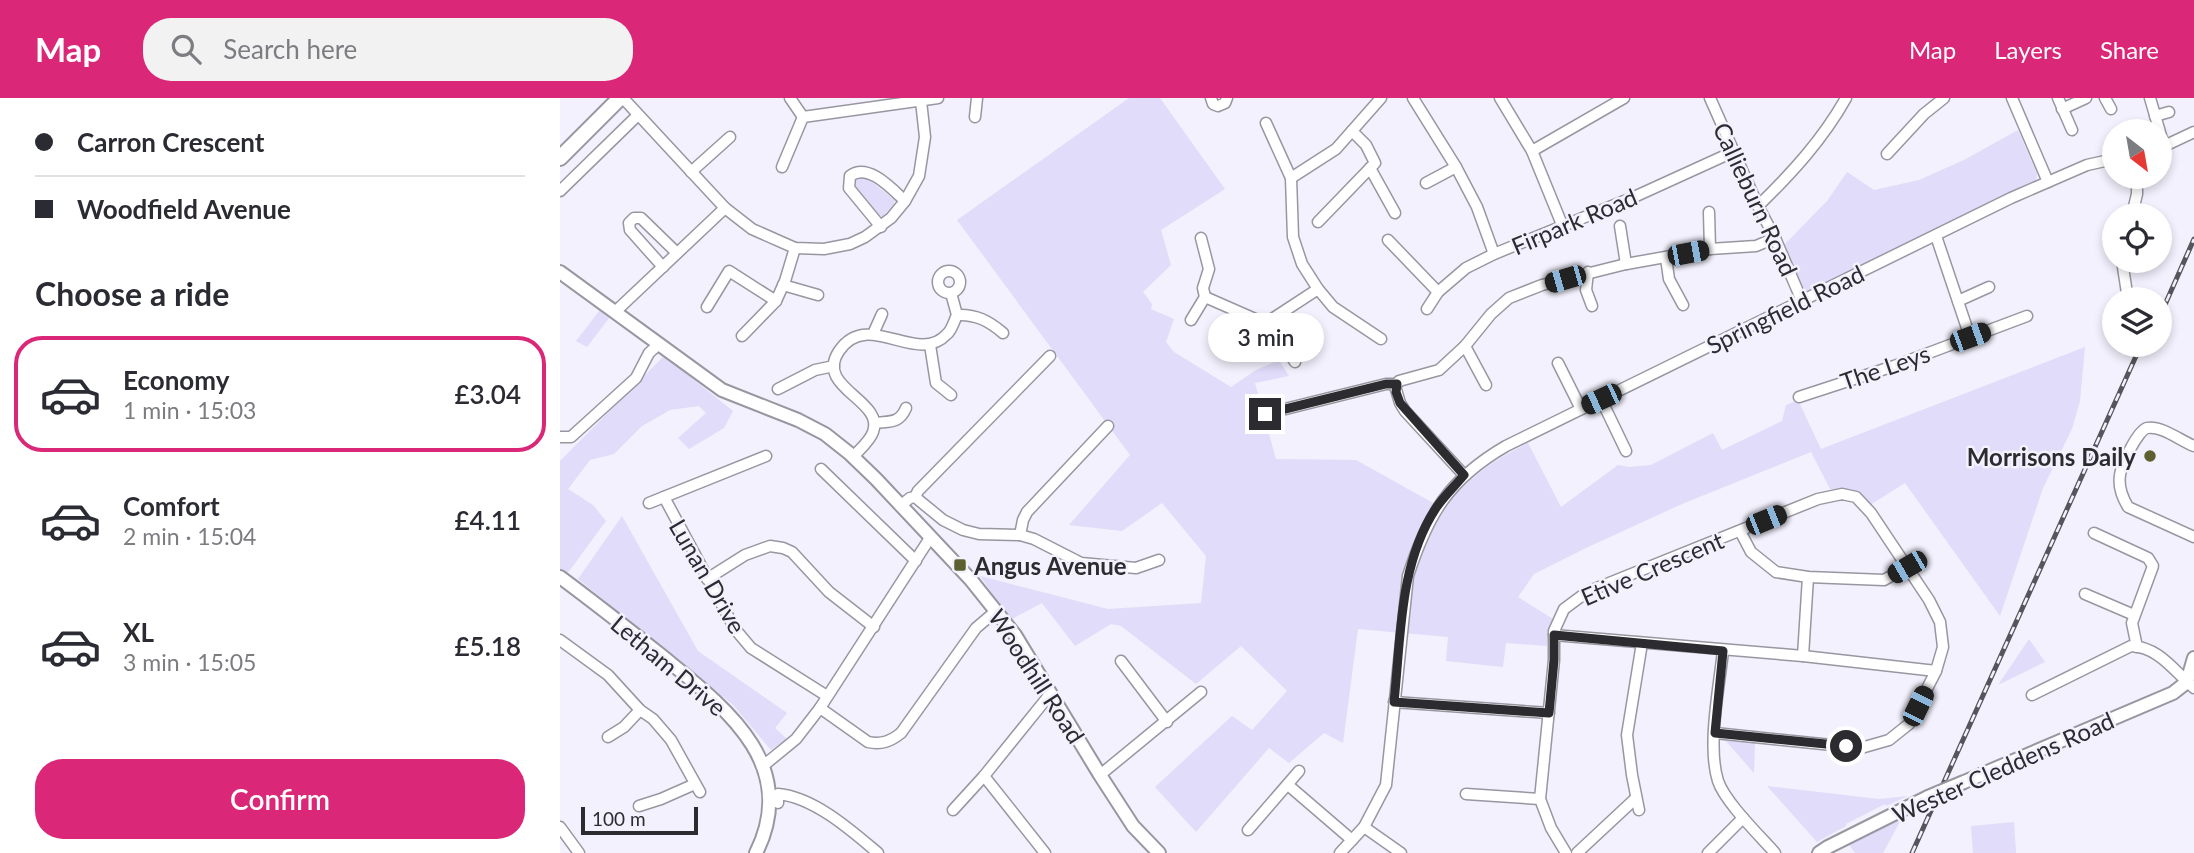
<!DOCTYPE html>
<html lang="en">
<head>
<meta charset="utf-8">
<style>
	:root { --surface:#fff; --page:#f2f2f3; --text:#2b2b33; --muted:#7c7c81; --line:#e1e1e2; --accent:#db2777 }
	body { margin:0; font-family:Lato,sans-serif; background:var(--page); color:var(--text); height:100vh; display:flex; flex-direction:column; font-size:26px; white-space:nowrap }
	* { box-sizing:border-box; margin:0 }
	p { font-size:23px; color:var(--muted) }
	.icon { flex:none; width:38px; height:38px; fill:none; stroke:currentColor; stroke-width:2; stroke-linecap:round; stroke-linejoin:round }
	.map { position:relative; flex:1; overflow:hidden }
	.drawer { display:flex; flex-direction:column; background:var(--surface); width:560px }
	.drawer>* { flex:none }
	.hud { display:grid; align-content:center; height:154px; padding:0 35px; background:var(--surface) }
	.needle { width:46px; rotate:149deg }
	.buttons { position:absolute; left:1542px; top:21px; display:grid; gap:14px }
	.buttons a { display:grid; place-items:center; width:70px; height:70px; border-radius:50%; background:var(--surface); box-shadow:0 4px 10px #0003; font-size:35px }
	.scale { position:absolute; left:21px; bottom:18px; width:117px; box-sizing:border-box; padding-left:7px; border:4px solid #2c2c30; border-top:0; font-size:19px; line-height:24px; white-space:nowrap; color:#2c2c30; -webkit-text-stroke:5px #f2f1fd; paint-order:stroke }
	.end { position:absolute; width:32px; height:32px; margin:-16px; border:9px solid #2c2c30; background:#fff; box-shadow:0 0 0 4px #fff }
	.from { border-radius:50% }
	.bubble { position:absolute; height:49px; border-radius:24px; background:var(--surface); box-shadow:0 4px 10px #0003; font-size:23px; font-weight:600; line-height:49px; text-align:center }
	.car { position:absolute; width:21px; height:42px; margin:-21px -10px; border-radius:9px; box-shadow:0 0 5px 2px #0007; background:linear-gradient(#222 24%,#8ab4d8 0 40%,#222 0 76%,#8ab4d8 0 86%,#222 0) }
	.hud b { display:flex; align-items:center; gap:24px; height:66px; font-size:26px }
	.hud b+b { border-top:2px solid var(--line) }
	.hud i { width:18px; height:18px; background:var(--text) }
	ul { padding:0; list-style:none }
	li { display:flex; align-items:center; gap:21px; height:116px; margin:0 14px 10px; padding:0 21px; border:4px solid transparent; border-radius:28px }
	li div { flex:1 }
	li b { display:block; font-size:26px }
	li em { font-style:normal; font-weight:600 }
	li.current { border-color:var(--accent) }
	li>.icon { width:63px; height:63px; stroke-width:1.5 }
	h2 { padding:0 35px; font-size:32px; line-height:84px }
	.cta { display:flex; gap:14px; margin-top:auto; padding:14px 35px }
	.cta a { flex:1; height:80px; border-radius:28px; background:var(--accent); color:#fff; font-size:28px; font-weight:600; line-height:80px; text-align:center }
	header { display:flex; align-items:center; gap:42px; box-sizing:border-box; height:98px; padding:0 35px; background:var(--accent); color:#fff }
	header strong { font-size:33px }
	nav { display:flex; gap:38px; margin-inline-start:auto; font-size:24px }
	.search { width:490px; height:63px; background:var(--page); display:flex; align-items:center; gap:18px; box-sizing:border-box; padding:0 24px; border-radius:28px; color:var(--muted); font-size:26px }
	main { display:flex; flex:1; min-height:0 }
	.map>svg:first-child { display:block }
</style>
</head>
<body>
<header>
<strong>Map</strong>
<div class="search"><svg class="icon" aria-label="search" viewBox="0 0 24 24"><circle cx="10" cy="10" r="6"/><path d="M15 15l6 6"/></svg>Search here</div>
<nav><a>Map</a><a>Layers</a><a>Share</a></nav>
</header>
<main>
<section class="drawer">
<div class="hud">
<b><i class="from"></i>Carron Crescent</b>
<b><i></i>Woodfield Avenue</b>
</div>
<h2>Choose a ride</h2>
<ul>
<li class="current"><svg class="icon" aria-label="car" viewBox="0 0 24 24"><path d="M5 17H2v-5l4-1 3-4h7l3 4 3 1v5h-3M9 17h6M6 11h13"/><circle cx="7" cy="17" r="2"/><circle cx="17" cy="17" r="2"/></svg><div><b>Economy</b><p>1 min · 15:03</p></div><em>£3.04</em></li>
<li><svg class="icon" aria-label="car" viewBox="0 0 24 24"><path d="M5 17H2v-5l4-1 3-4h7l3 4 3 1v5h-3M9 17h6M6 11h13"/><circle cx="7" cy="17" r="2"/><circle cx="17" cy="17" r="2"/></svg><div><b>Comfort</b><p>2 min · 15:04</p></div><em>£4.11</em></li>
<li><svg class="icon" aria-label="car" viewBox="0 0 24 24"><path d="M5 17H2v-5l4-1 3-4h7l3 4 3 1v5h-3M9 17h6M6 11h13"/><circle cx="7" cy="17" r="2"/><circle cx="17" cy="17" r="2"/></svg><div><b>XL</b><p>3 min · 15:05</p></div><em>£5.18</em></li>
</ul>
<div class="cta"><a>Confirm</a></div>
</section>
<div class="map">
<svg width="1634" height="755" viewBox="0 0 1634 755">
	<rect width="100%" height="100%" fill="#f2f1fd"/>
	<g fill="#e0dcf9">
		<path d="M569,0H600L665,91L601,132L611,167L583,194L592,206L591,211L614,221L606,244L614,254L671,289L696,272L719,262L729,278L695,285L716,361L796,362L882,410C912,379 929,364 968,345L1001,409L1058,367L1069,369L1091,367L1153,335L1162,352L1222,323L1226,307L1238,302L1261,351L1525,249L1520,303L1512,331L1483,390L1440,518L1345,385L1310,407L1296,394L1270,391L1251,354L1122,406L1026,450L974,476L958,499L993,521L988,535L987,548L946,545L943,569L886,563L888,539L798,531L783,645L764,635L729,665L709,650L636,734L595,689L672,618L692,632L727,593L681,548L636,586L561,528L551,526L515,548L482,505L450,522L420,478L548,511L641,505L646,458L602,405L562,433L509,427L570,357L397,122Z"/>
		<path d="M1458,32L1477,76L1476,83L1248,194L1242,192L1223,148L1267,103L1287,74L1314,92L1359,82L1404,62Z"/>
		<path d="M299,77L307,80L335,102L333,107L323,118H318L294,91L293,82Z"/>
		<path d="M40,212L49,220L27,249L16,243Z"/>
		<path d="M104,258L173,313L164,330L129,351L118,340L146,315L139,308L110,312L82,328L54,356L30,362L8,391L33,407L46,423L7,476L0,471V363Z"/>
		<path d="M62,418L138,553L227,615L215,630L227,641L211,652L173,607L18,481Z"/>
		<path d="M1469,541L1485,564L1438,587Z"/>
		<path d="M1165,642L1195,643L1194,675Z"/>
		<path d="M1207,688L1319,701L1348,698L1326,708L1325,706L1286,726V728L1257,744Z"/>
		<path d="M1343,718L1323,755H1295L1287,744Z"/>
		<path d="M1454,724L1456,755H1413L1411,728Z"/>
	</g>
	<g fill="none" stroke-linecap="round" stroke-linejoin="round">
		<defs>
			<g id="minor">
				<path d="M63,0L165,110L192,131L235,150L264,151L290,146L305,139L331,120L345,103L359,78L365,39L361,3"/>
				<path d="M230,0L243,19"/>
				<path d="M651,0L653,6L658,8L665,5L667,0"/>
				<path d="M853,0L896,69L917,109L934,156"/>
				<path d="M940,0L972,53L1003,129"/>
				<path d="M1150,0L1198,108L1215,140L1242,203"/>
				<path d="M1452,0L1488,84"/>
				<path d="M1498,0L1512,32"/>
				<path d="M1545,0L1551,11"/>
				<path d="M1590,0L1604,48"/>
				<path d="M1502,11L1526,0"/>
				<path d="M1595,18L1609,14"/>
				<path d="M243,19L378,0"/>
				<path d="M415,19L417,0"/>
				<path d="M706,25L731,80L733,139L742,166L758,191L773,209L821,241"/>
				<path d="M1600,50L1634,34"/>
				<path d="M972,53L1064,0"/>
				<path d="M1327,56L1364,16L1384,0"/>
				<path d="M222,69L243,19"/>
				<path d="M810,70L835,115"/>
				<path d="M131,74L170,39"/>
				<path d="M731,80L776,51L821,0"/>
				<path d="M866,85L896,69"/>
				<path d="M0,93L78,17"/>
				<path d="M1198,108C1232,75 1263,41 1286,0"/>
				<path d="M1149,114L1150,151"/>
				<path d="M1572,117L1577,96V79"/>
				<path d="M758,124L815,65L806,47L792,33"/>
				<path d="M1060,128L1066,166"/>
				<path d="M321,129L289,90L290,78C308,64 332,91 345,103"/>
				<path d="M1376,138L1410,239"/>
				<path d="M828,142L878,194"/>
				<path d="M1106,160L1109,181L1123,207"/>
				<path d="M1562,163L1567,195"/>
				<path d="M103,169L70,132L69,125L74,120H81L117,155"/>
				<circle cx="389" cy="184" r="11"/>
				<path d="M1028,174L1026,192L1032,208"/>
				<path d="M223,187L258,197"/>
				<path d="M645,199L702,224L709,223L758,191"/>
				<path d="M1398,203L1429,189"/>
				<path d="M147,209L169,173L216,203"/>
				<path d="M867,211L878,194L906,170L934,156L1074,99L1175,53"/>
				<path d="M56,213L165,110"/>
				<path d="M397,217C416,216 429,223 443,235"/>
				<path d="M631,222L645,199L643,190L649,171L641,140"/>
				<path d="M709,223L735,264"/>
				<path d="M313,236L322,216"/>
				<path d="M182,238L216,203L225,183L235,150"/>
				<path d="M370,247L376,285L391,297"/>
				<path d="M905,248L926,287"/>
				<path d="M998,265L1021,311"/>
				<path d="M218,291L255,272L274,268"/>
				<path d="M1239,299L1334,268L1467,218"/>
				<path d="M1041,301L1066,353"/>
				<path d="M705,316L826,286H837"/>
				<path d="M315,325C330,323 339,326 346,310"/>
				<path d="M0,339H11L76,280L89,255L99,246"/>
				<path d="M1634,348C1621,343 1601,327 1587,330C1578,332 1561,367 1560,377C1558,389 1562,399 1568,409L1634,439"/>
				<path d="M293,359C299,352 310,343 313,334C325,302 254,290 279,253C308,210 357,269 387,236C392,232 394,223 397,217L391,195"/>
				<path d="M261,371L356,463"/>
				<path d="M904,377L845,313L840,305L835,288L839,283L879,272L905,248L931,216L949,200L982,187L1066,166L1150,151L1196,148L1215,140"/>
				<path d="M104,399L175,531L191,550L267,598"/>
				<path d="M355,399L383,422L403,432L419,436L460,437L474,441L521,465L576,470L599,462"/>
				<path d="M89,405L206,358"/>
				<path d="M340,408L350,400L355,399L358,393L490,258"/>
				<path d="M1180,433L1191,454L1216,474L1248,479L1324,482L1347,469"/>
				<path d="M1534,435L1588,460L1593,468L1572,525L1577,549"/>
				<path d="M460,437L463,422L467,414L548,328"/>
				<path d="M147,481L185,457L210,448L223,450L232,454L269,494L314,529"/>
				<path d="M1525,496L1574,517"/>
				<path d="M994,537L1243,558L1376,573"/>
				<path d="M0,542L48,577L80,612L93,621L111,642L140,694"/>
				<path d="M1163,553C1159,590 1147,648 1158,683C1165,704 1200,738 1215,755"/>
				<path d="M1243,558L1248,479"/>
				<path d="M561,563L607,624"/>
				<path d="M1472,597L1571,548C1599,549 1614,573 1634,590"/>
				<path d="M834,604L989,615"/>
				<path d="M260,610L308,644C322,647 331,643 341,635L416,530L436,513"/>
				<path d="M48,639L64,629L80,612"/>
				<path d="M203,668L236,641L260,610L370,440"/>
				<path d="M540,677L641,594"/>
				<path d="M424,678L485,755"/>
				<path d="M728,687L792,742"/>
				<path d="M906,696L980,701"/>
				<path d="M218,705V696C254,699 292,733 318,755"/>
				<path d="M79,708L101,701L135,686"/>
				<path d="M393,712L424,678L491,595"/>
				<path d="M1079,712L1072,677L1067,637L1082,545"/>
				<path d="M0,729L19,755"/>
				<path d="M804,729L841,755"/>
				<path d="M688,732L739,673"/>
				<path d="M780,755L804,729L826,687L848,478C868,416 889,381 946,348L1451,100L1527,67L1554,61"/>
				<path d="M1006,755L991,730L980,701L994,562V533L1004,511L1027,494L1258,401L1282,396L1296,399L1311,415L1369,502L1380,524L1383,549L1376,573L1349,626L1329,642L1301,650L1155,635"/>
				<path d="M1017,755L1076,700"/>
				<path d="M1148,755L1183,720"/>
			</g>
			<g id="tertiary">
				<path d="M0,174L162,292L238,322L265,336L289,355L316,381L411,482L455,537L540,677L573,728L599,755"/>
				<path d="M0,479C35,505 68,531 102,558C163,608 241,665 196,755"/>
				<path d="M1404,684L1613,595L1627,584L1634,560"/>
				<path d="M1259,755L1268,749L1368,699"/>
			</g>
			<path id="secondary" d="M0,60L60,0"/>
		</defs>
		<use href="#minor" stroke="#9897a1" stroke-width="13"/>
		<use href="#tertiary" stroke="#9897a1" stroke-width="16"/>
		<use href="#secondary" stroke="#9897a1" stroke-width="18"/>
		<use href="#minor" stroke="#fff" stroke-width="10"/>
		<use href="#tertiary" stroke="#fff" stroke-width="12"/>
		<use href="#secondary" stroke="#fff" stroke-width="14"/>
		<defs>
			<g id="rail">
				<path d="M1600,218L1634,141"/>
				<path d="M1352,755L1581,247"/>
			</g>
		</defs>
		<use href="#rail" stroke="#55555b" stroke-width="5"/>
		<use href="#rail" stroke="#f2f1fd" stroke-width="2.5" stroke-dasharray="8" stroke-linecap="butt"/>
		<defs>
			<path id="tertiary-bridge" d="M1368,699L1404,684"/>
		</defs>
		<use href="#tertiary-bridge" stroke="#9897a1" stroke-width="16" stroke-linecap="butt"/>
		<use href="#tertiary-bridge" stroke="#fff" stroke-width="12"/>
	</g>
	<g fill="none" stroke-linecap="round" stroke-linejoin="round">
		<path stroke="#2c2c30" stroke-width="9" d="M705,316L826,286H837L836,294L840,305L904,377C895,388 884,398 876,410C839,466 841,539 834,604L989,615L994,562V537L1163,553L1155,635L1286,648"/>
	</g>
	<g fill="#5e612f" stroke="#f2f1fd" stroke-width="2.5">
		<circle cx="1590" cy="358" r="7"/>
		<rect x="393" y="460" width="14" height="14" rx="3.5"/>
	</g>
	<g text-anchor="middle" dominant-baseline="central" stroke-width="5" stroke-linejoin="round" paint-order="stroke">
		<g font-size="24" fill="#2c2c30" stroke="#f2f1fd">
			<text transform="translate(1196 101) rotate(65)">Callieburn Road</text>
			<text transform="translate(1014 123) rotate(-23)">Firpark Road</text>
			<text transform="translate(1225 211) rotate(-26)">Springfield Road</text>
			<text transform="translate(1325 269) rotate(-19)">The Leys</text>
			<text transform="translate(1092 470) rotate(-23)">Etive Crescent</text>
			<text transform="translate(148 478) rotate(60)">Lunan Drive</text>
			<text transform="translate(109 567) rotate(40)">Letham Drive</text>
			<text transform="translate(477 578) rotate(57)">Woodhill Road</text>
			<text transform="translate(1443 669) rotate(-24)">Wester Cleddens Road</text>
		</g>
		<g font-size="24" font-weight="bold" fill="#2c2c30" stroke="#f2f1fd" text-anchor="end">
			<text x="1576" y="358">Morrisons Daily</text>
			<text x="414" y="467" text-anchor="start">Angus Avenue</text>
		</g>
	</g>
</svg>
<div class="buttons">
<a><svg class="needle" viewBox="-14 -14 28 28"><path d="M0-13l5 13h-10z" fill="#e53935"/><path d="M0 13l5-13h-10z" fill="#7c7c81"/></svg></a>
<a><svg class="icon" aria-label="locate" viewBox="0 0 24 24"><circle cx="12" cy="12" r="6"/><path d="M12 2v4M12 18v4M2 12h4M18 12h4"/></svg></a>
<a><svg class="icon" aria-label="layers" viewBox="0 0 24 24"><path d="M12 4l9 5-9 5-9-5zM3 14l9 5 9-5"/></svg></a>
</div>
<div class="scale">100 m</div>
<i class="end from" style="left:1286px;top:648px"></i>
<i class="end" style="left:705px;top:316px"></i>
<div class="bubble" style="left:648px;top:215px;width:116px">3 min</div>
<i class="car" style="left:1128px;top:155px;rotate:79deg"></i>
<i class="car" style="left:1005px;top:181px;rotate:254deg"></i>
<i class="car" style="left:1410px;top:239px;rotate:70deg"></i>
<i class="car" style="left:1041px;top:301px;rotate:245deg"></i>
<i class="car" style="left:1206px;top:422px;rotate:68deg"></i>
<i class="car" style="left:1347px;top:469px;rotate:240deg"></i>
<i class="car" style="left:1358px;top:608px;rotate:26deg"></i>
</div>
</main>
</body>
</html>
